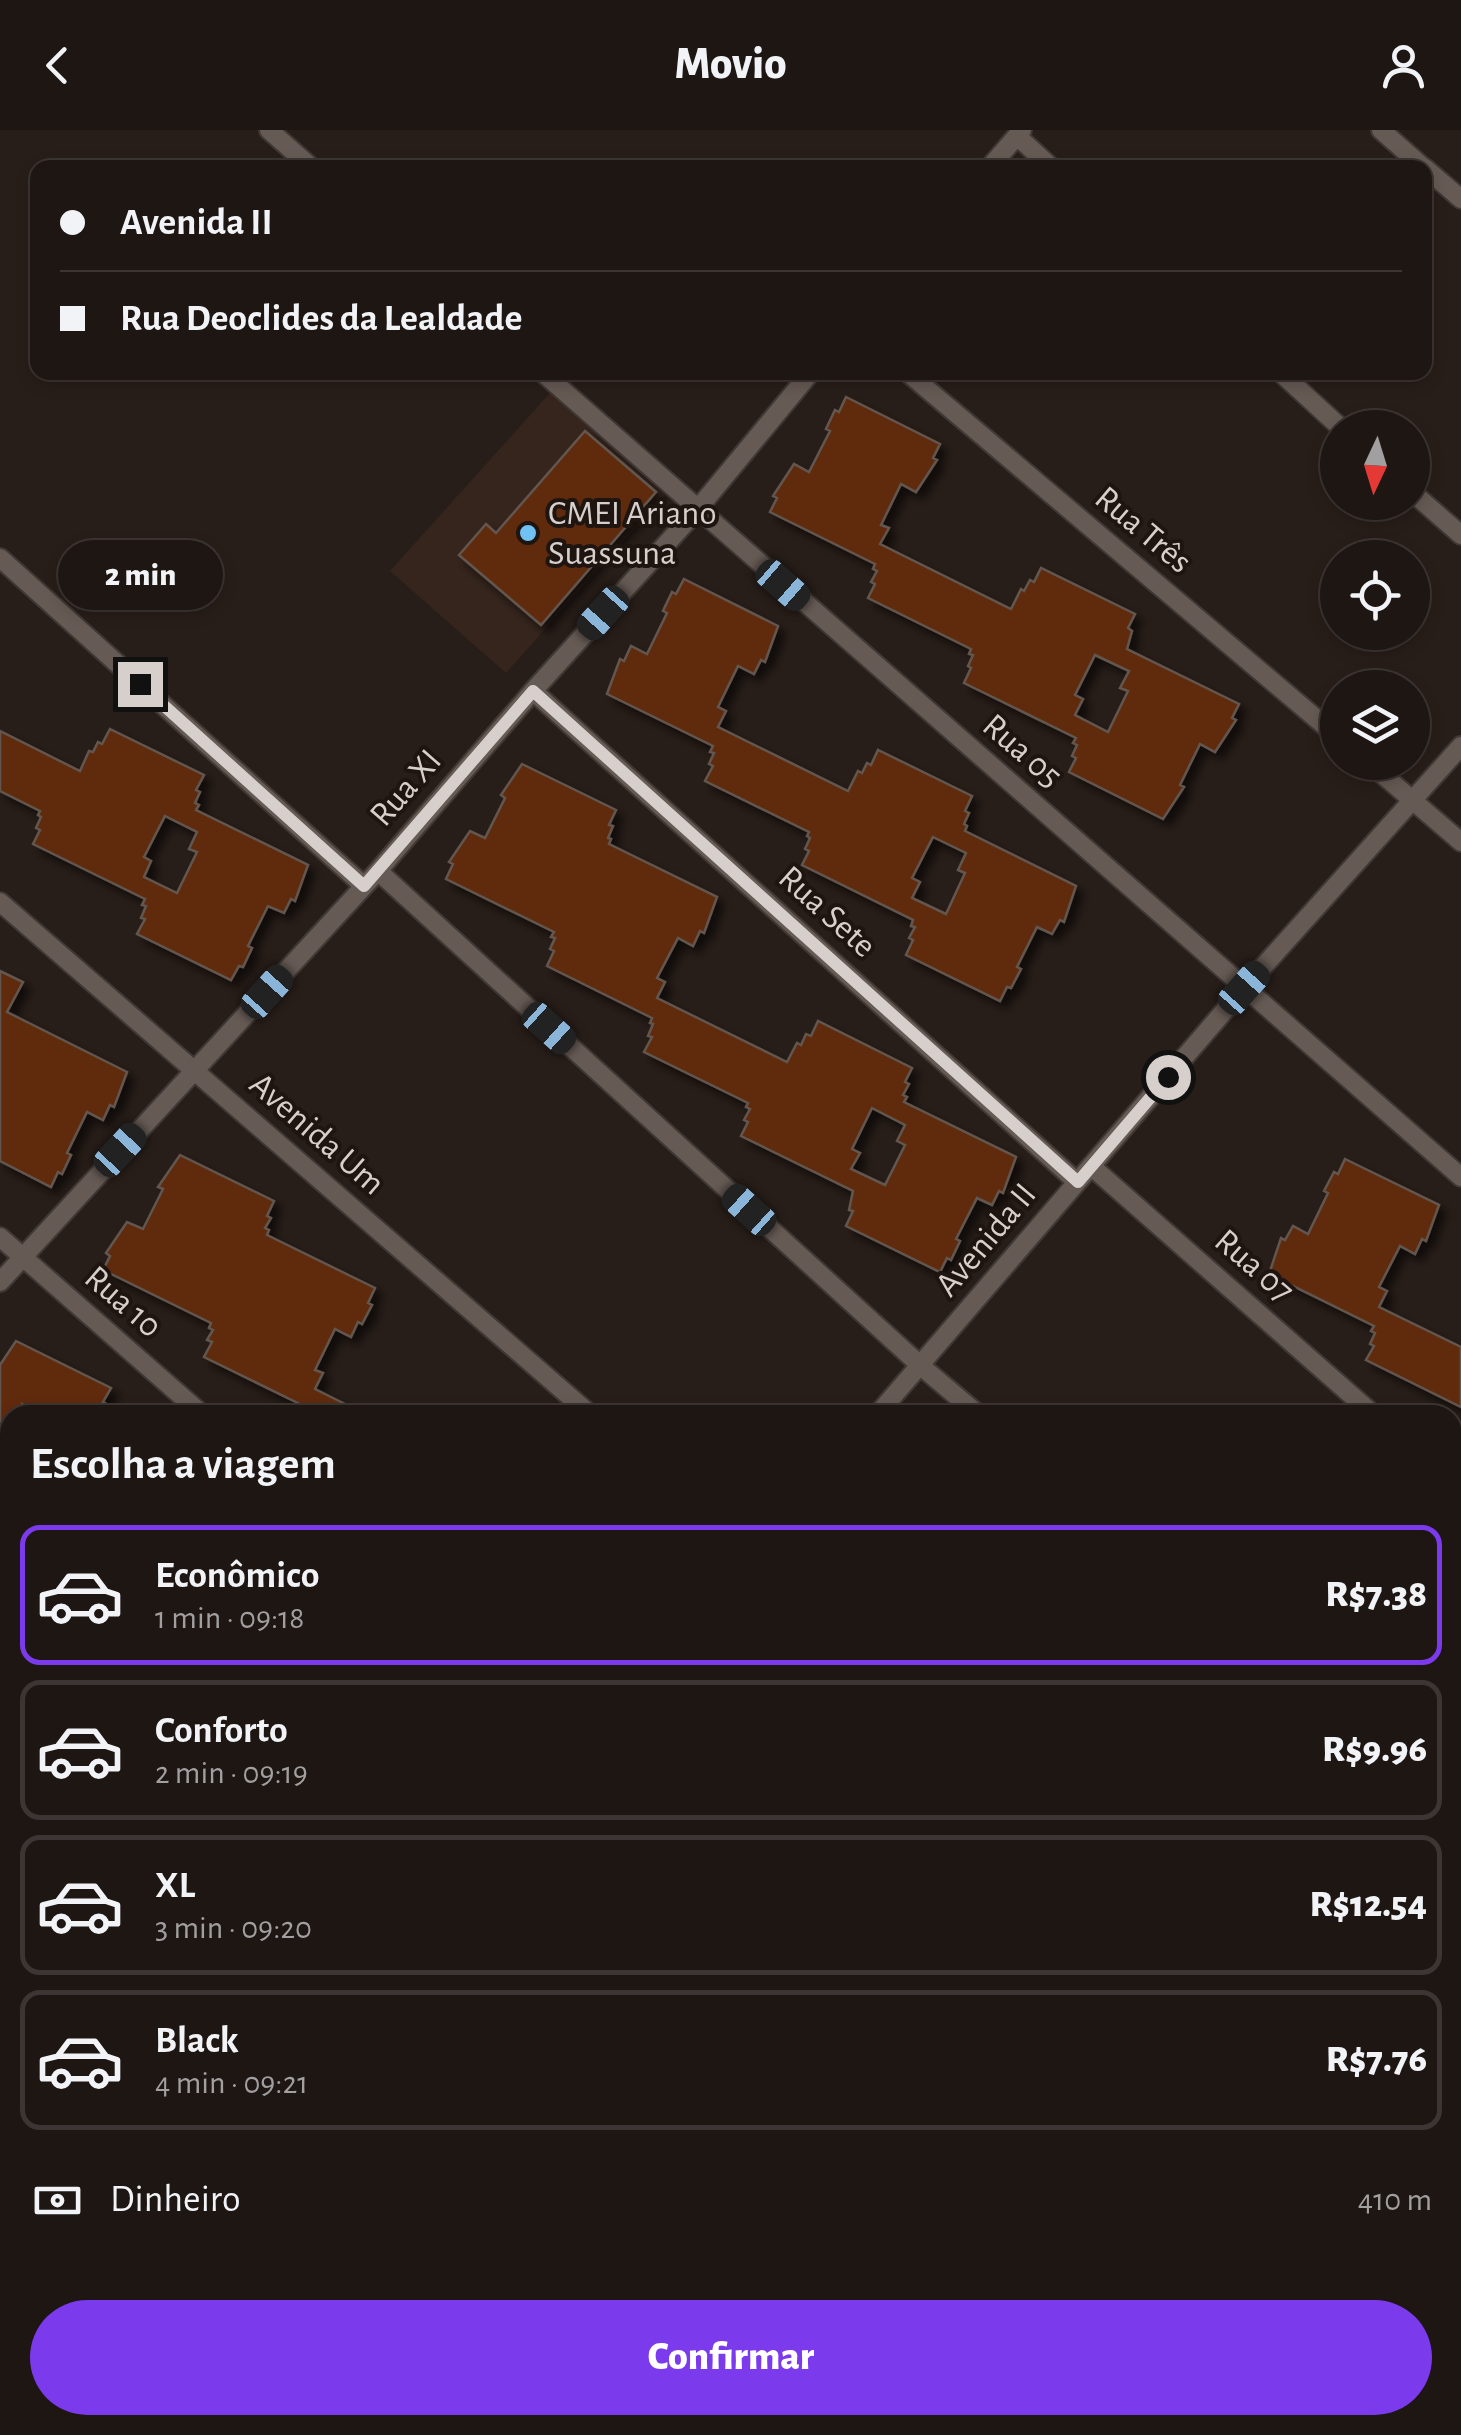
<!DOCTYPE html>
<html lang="pt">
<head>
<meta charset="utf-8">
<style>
	:root { --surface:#1e1613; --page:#261f1c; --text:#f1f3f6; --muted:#a19fa0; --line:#3c3533; --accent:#7c3aed }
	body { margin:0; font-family:"Alegreya Sans",sans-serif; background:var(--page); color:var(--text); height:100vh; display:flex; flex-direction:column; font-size:38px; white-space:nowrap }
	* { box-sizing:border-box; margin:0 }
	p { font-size:32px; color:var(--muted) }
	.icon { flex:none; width:55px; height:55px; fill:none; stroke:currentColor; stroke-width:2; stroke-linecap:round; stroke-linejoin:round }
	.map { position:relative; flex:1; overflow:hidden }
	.panel { position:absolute; left:0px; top:1275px; width:1462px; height:1030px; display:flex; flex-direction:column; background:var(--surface); border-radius:30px 30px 0 0; box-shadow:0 5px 15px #0003,0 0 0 2px var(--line) }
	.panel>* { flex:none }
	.banner { position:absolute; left:30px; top:30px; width:1402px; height:220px; border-radius:20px; box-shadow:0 5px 15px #0003,0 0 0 2px var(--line); display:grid; align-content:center; height:220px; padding:0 30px; background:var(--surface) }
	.needle { width:65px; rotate:184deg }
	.controls { position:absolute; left:1320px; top:280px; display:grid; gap:20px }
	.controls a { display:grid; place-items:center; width:110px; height:110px; border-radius:50%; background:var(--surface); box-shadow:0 5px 15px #0003,0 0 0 2px var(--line); font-size:50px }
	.end { position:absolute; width:45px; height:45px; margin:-22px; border:12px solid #d7cfcc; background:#111; box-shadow:0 0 0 5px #111 }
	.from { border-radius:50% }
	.bubble { position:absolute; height:70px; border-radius:35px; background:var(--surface); box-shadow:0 5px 15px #0003,0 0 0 2px var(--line); font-size:32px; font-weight:800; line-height:70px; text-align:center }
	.car { position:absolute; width:30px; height:60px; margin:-30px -15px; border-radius:12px; box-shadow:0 0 8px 2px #0007; background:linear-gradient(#222 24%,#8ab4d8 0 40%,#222 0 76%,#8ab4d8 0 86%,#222 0) }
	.banner b { display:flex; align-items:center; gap:35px; height:95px; font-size:38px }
	.banner b+b { border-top:2px solid var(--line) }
	.banner i { width:25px; height:25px; background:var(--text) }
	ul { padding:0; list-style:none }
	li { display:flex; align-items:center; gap:30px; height:140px; margin:0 20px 15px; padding:0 10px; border:5px solid var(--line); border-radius:20px }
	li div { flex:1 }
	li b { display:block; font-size:38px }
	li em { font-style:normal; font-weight:800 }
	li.current { border-color:var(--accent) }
	li>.icon { width:90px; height:90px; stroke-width:1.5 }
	h2 { padding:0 30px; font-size:45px; line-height:120px }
	.pay { display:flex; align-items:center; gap:25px; height:110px; padding:0 30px; font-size:38px }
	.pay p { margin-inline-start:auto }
	.primary-button { display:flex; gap:20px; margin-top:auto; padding:20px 30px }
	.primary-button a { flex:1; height:115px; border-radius:60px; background:var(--accent); color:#fff; font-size:40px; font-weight:800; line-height:115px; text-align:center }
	header { display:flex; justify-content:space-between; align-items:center; height:130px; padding:0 30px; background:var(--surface); font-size:45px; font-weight:800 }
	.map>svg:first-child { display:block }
</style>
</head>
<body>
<header><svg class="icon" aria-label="back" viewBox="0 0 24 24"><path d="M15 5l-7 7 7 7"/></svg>Movio<svg class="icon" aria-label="person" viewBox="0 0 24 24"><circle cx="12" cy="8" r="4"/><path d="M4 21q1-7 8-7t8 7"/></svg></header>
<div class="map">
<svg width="1461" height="2305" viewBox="0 0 1461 2305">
	<defs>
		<filter id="shadow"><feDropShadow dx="7" dy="7" stdDeviation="5" flood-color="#0009"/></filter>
	</defs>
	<rect width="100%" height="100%" fill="#281e19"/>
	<path fill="#35251d" d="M550,263L665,365L506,543L390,441Z"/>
	<g fill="#602a0a" stroke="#625650" stroke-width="2.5" fill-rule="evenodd" filter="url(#shadow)">
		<path d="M846,267L940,314L933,328L937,330L916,362L901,354L881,395L889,398L880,414L1011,479L1021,459L1024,461L1030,450L1034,452L1041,438L1135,484L1128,498L1132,501L1127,519L1239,574L1232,588L1236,590L1215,622L1200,614L1180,655L1184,657L1163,689L1069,642L1076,628L1072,626L1077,615L1073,613L1076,608L964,553L971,538L968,536L973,525L969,524L971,519L868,468L875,454L871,452L877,441L873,439L875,434L770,382L777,368L773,366L794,334L809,342L830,301L826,299L835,280L839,282ZM1095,525L1129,541L1120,558L1128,561L1108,602L1075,585L1083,569L1075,565Z"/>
		<path d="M585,301L656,362L541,495L459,425L486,394L496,403Z"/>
		<path d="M684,449L778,496L765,532L761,530L754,544L738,536L718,577L726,581L718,597L848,661L858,641L862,643L867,633L871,635L878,620L972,666L965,681L969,683L964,694L967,696L965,701L1076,756L1064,792L1060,790L1052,804L1037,797L1017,837L1021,839L1011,858L1007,857L1000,871L906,825L913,810L909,808L915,797L911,796L913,790L802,735L809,721L805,719L810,708L807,706L809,702L705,651L713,636L709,634L714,623L710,622L713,616L607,564L620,529L624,531L631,516L647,524L667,483L663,481L672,462L676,464ZM933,707L966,723L958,740L965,743L946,784L912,768L920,752L912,748Z"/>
		<path d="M110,599L204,645L196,660L200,662L195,673L199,675L196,680L308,735L295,771L291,769L284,783L268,776L248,816L252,818L243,837L239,836L231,850L137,804L145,789L141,788L146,776L142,775L145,769L33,714L40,700L36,698L41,687L38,685L40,681L0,661V601L80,641L89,621L93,622L98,612L102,614ZM165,686L197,702L189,719L197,722L177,763L144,747L151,731L144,727Z"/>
		<path d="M522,634L616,680L609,695L613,696L608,708L611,709L609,714L717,767L704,803L700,801L693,816L678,808L657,848L665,852L657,868L787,932L797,913L801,915L806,904L811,906L818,891L912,938L905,952L909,954L903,965L907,967L904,972L1016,1027L1003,1063L999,1061L992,1075L977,1068L956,1109L960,1111L951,1130L947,1128L940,1142L846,1096L853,1081L849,1080L853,1061L741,1006L748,992L744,990L750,979L746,977L748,973L644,922L652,907L648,906L653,894L650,893L652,888L547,836L554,821L550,819L555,808L551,807L554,802L446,749L453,734L449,732L470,701L485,708L505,668L501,665ZM872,978L905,995L897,1011L905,1015L885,1055L851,1039L860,1023L852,1019Z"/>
		<path d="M0,841L23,852L7,882L127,942L114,977L110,975L103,990L87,982L67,1023L71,1025L62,1044L58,1042L51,1057L0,1031Z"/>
		<path d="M180,1025L274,1071L267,1086L271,1088L265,1098L269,1100L267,1105L375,1158L368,1173L372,1175L362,1194L358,1192L351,1207L335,1199L315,1240L323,1243L315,1259L367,1285H307L310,1279L204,1227L212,1212L207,1210L213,1200L209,1198L211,1193L103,1140L110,1126L106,1123L127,1092L143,1099L163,1059L158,1057Z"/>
		<path d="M1345,1029L1439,1075L1426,1111L1422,1109L1415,1124L1400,1116L1379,1157L1387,1161L1379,1177L1461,1217V1277L1366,1230L1374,1216L1370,1214L1375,1203L1371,1201L1374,1196L1269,1144L1281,1108L1285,1110L1293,1096L1308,1104L1328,1063L1324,1061L1334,1042L1338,1044Z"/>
		<path d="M16,1211L111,1258L103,1272L127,1285H44L22,1274L17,1285H10V1299L0,1320V1235Z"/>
	</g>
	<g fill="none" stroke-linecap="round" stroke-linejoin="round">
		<defs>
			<g id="minor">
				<path d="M269,0L312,38"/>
				<path d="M1381,0L1424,38"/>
				<path d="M1017,6L1052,38"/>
				<path d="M989,38L1022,0"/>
				<path d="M1425,38L1461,69"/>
				<path d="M542,242L1461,1047"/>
				<path d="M907,242L1338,607"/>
				<path d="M1280,242L1341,298"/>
				<path d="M1412,362L1461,405"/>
				<path d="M0,428L364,756"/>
				<path d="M533,561L1077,1052"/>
				<path d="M1368,632L1461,712"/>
				<path d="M378,741L921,1236L979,1285"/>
				<path d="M0,772L591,1285"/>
				<path d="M1091,1036L1374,1285"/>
				<path d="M0,1107L203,1285"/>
				<path d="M0,1152L378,741L533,561L697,380L811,242"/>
				<path d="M877,1285L1244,858L1461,616"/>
				<path d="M1452,1354L1461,1362"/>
				<path d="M0,1429L10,1438"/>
				<path d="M1452,1686L1461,1693"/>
				<path d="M1452,1748L1461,1738"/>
				<path d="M0,1763L10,1771"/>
				<path d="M1452,2030L1461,2037"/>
				<path d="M0,2086L10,2095"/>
				<path d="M0,2282L10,2271"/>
				<path d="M238,2295L249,2305"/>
				<path d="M611,2295L622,2305"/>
				<path d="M986,2295L997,2305"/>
				<path d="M1362,2295L1374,2305"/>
				<path d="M965,2305L974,2295"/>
			</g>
		</defs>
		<use href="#minor" stroke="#403835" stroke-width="22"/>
		<use href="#minor" stroke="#665a54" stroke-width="18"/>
	</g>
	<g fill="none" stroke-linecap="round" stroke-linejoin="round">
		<path stroke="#d7cfcc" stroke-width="12" d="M140,554L364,756L533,561L1078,1052L1168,947"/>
	</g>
	<circle fill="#70c1f4" stroke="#1e1510" stroke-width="4" cx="528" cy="403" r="10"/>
	<g text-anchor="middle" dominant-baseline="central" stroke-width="8" stroke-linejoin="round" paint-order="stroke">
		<g font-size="35" fill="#d7cfcc" stroke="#1e1510" text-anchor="start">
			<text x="548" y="383">CMEI Ariano<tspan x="548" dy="40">Suassuna</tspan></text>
		</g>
		<g font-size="35" fill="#d7cfcc" stroke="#1e1510">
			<text transform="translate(1143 400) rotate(40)">Rua Três</text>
			<text transform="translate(1022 621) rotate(41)">Rua 05</text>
			<text transform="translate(406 658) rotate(-49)">Rua XI</text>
			<text transform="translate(827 782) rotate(42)">Rua Sete</text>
			<text transform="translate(317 1004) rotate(41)">Avenida Um</text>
			<text transform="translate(986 1110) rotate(-50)">Avenida II</text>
			<text transform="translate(1254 1136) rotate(41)">Rua 07</text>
			<text transform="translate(123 1172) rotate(41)">Rua 10</text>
		</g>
	</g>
</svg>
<div class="controls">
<a><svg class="needle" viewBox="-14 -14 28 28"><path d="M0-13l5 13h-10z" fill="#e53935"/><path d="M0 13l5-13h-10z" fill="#a19fa0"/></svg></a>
<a><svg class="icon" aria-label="locate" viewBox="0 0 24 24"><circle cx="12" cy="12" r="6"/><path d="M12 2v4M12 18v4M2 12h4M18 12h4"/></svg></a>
<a><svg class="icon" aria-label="layers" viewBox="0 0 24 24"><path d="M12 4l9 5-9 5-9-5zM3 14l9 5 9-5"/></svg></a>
</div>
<i class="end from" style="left:1168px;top:947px"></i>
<i class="end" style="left:140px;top:554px"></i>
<div class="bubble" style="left:58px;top:410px;width:165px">2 min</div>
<i class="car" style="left:783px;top:455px;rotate:131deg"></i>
<i class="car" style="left:603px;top:483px;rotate:222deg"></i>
<i class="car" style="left:1244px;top:858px;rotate:42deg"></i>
<i class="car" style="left:267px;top:862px;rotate:42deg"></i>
<i class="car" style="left:549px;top:898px;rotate:132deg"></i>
<i class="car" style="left:120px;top:1020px;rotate:43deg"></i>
<i class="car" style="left:749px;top:1080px;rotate:312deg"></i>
<div class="banner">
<b><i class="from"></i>Avenida II</b>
<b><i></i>Rua Deoclides da Lealdade</b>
</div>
<section class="panel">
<h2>Escolha a viagem</h2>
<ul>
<li class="current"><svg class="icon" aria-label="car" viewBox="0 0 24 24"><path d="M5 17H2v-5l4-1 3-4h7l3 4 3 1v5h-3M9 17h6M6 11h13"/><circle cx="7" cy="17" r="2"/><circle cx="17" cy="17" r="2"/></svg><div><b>Econômico</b><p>1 min · 09:18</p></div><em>R$7.38</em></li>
<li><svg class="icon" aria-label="car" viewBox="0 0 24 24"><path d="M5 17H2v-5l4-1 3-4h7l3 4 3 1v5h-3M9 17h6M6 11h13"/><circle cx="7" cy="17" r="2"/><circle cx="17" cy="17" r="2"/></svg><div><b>Conforto</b><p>2 min · 09:19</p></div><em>R$9.96</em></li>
<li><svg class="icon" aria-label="car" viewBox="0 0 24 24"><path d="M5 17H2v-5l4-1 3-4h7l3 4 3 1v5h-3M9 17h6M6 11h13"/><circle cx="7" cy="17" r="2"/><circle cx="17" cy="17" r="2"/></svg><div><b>XL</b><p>3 min · 09:20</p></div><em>R$12.54</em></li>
<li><svg class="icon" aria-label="car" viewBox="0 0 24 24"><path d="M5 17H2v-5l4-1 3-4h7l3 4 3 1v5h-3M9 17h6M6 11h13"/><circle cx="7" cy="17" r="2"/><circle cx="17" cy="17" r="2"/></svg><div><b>Black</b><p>4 min · 09:21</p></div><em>R$7.76</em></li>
</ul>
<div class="pay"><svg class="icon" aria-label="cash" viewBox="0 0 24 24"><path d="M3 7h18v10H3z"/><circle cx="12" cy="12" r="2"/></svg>Dinheiro<p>410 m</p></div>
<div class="primary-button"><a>Confirmar</a></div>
</section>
</div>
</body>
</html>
